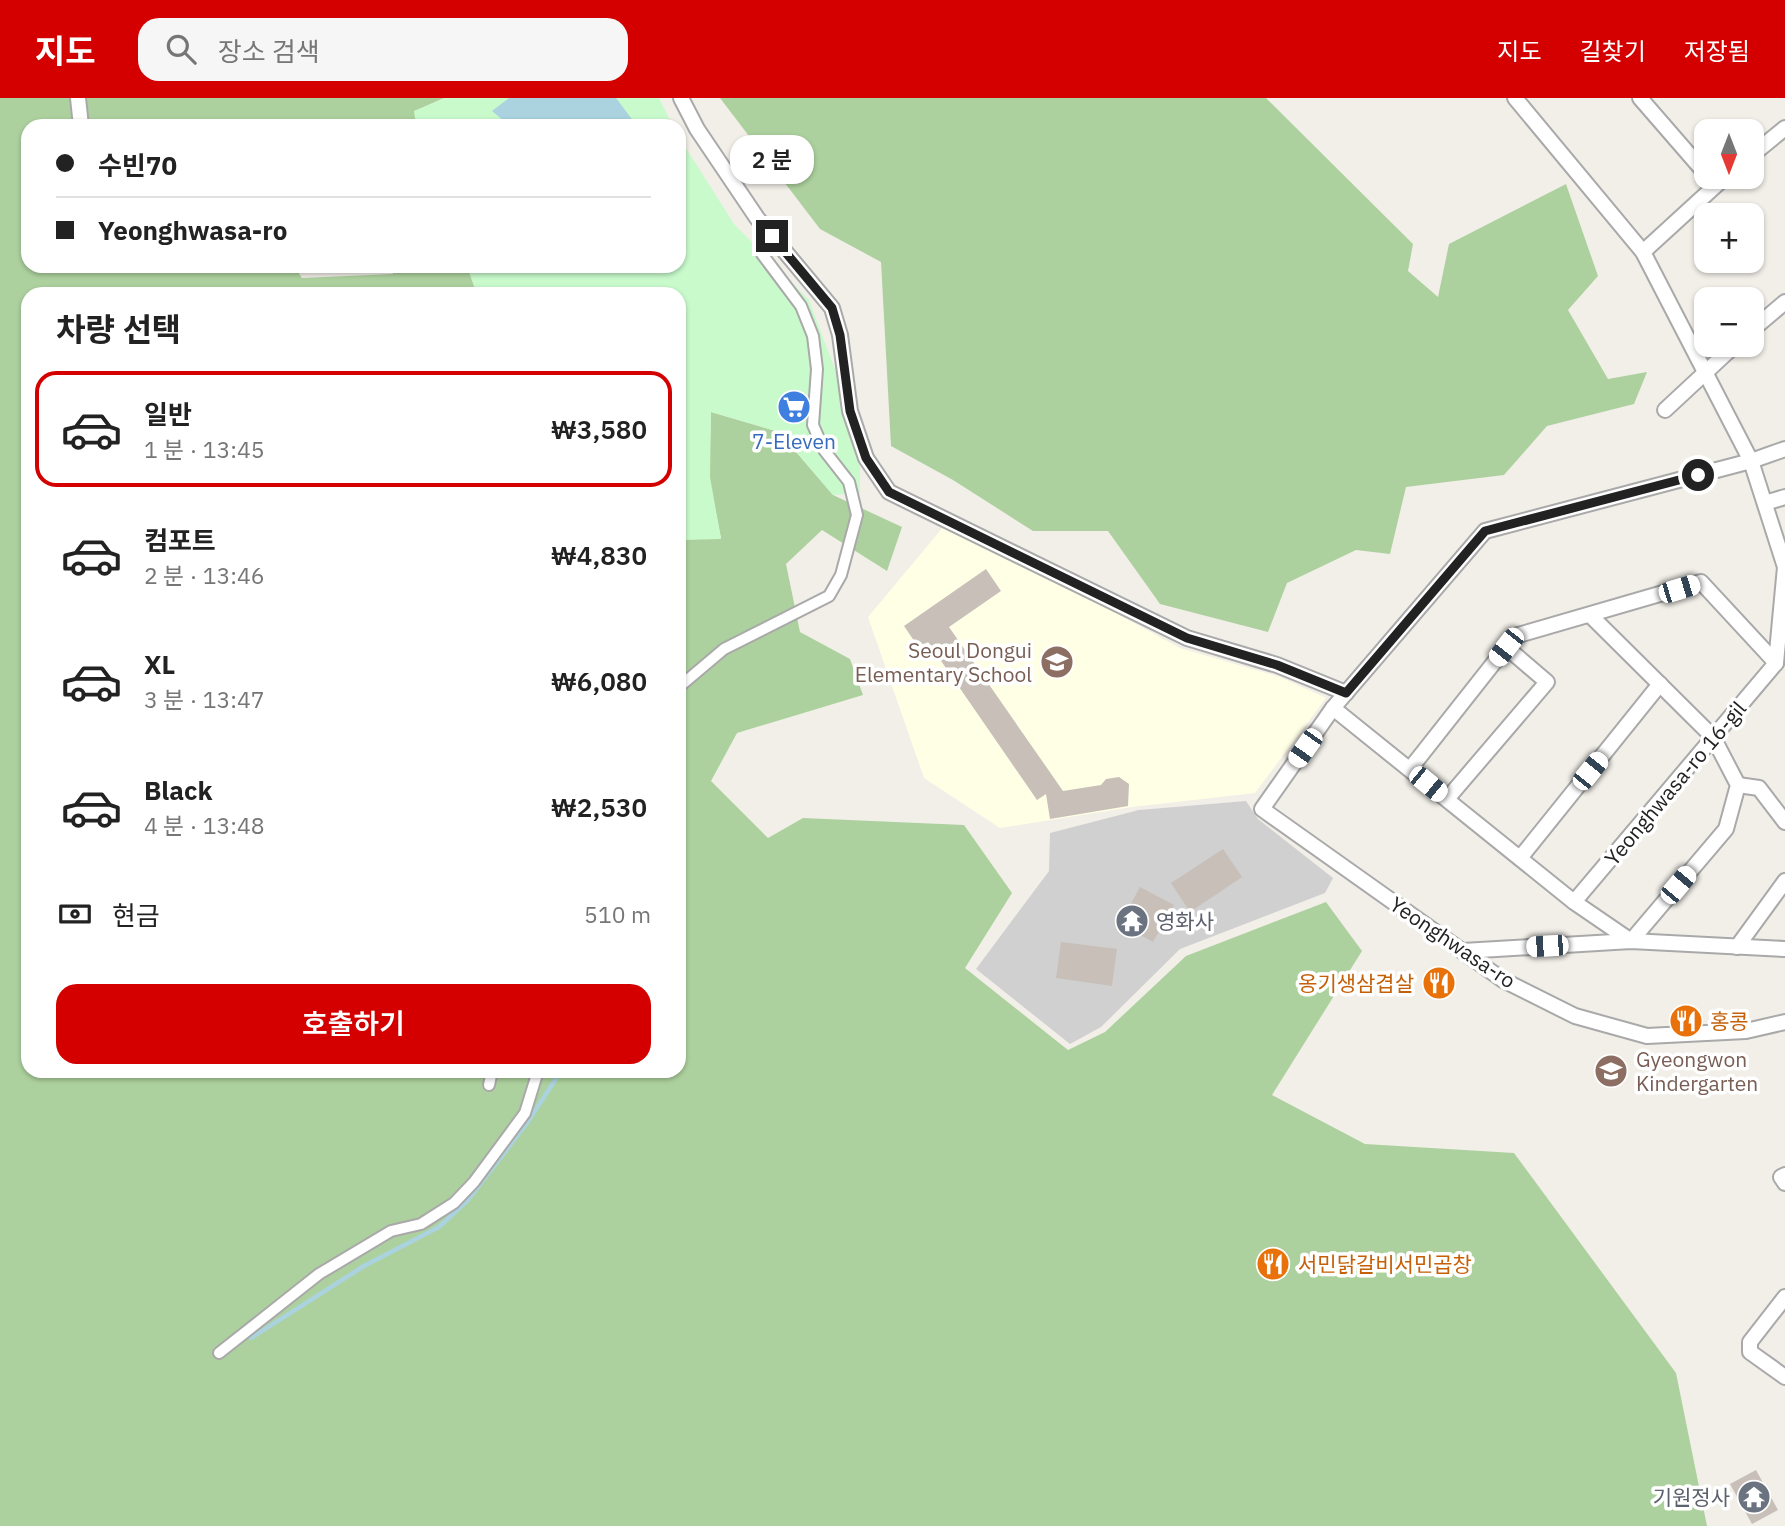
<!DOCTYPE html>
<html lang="ko">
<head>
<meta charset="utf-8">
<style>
	:root { --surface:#fff; --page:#f6f6f6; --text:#222; --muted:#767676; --line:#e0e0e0; --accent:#d40000 }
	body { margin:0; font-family:"IBM Plex Sans","Noto Sans KR",sans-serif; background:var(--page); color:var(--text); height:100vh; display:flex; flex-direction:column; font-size:26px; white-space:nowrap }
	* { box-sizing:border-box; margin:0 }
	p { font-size:23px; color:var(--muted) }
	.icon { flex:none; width:38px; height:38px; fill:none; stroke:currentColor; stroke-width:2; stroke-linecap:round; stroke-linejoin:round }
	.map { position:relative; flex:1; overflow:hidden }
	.panel { position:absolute; left:21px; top:189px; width:665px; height:791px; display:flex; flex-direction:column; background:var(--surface); border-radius:21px; box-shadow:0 2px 5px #0004 }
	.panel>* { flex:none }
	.hud { position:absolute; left:21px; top:21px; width:665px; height:154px; border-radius:21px; box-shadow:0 2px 5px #0004; display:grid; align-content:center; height:154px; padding:0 35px; background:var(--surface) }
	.needle { width:46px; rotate:180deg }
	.controls { position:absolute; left:1694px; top:21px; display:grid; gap:14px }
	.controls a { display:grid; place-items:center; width:70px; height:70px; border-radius:14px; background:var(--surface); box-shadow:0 2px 5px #0004; font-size:35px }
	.end { position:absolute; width:32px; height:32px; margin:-16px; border:9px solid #222; background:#fff; box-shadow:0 0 0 4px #fff }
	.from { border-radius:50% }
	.bubble { position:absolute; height:49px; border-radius:21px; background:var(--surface); box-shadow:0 2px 5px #0004; font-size:23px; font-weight:600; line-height:49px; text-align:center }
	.car { position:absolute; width:21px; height:42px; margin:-21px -10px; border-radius:9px; box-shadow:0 0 5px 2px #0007; background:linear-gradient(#fff 24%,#345 0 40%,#fff 0 76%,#345 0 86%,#fff 0) }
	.hud b { display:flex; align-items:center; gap:24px; height:66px; font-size:26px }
	.hud b+b { border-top:2px solid var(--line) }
	.hud i { width:18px; height:18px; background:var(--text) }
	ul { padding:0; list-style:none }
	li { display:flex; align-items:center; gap:21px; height:116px; margin:0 14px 10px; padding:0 21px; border:4px solid transparent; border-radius:21px }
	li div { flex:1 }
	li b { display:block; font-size:26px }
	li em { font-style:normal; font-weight:600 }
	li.on { border-color:var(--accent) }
	li>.icon { width:63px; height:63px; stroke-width:1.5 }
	h2 { padding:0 35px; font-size:32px; line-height:84px }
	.pay { display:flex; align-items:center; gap:18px; height:77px; padding:0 35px; font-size:26px }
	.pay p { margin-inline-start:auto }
	.cta { display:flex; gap:14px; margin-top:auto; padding:14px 35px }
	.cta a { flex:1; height:80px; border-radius:21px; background:var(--accent); color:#fff; font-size:28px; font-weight:600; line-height:80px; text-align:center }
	header { display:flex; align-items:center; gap:42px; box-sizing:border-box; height:98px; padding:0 35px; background:var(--accent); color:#fff }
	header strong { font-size:33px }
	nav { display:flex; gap:38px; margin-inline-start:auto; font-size:24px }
	.search { width:490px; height:63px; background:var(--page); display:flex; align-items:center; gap:18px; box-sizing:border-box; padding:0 24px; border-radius:21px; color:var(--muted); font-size:26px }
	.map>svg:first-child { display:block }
</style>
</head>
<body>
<header>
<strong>지도</strong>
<div class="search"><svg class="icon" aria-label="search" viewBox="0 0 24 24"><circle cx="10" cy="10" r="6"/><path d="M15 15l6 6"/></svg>장소 검색</div>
<nav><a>지도</a><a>길찾기</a><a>저장됨</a></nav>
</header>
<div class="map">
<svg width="1785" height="1428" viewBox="0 0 1785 1428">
	<rect width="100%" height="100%" fill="#f2efe9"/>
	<path fill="#ffffe5" d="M945,427L997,450L1180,550L1280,579L1326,600L1255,695L1132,709L1000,730L924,680L868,519Z"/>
	<path fill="#d0d0d0" d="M1246,703L1258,721L1333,780L1325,795L1180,851L1101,929L1070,946L976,871L1049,773L1050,735L1139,712Z"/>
	<g fill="#add19e">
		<path d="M0,0H444L415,13L416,28H28V168H294L302,180L393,176V168H467L477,196H28V973H679V797L683,791L679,730V442L721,440L709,379L711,314L779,334L833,397L902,429L887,473L822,432L786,466L800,534L850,561L863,597L737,635L711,683L768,740L803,720L964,727L1012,795L965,870L1068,952L1105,934L1186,858L1326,804L1362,853L1272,997L1365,1046L1514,1055L1676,1275L1707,1428H0Z"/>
		<path d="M720,0H1266L1413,146L1408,173L1438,199L1449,146L1566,86L1598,178L1568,212L1608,281L1647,274L1634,306L1547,328L1504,377L1406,389L1390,456L1356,452L1287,485L1268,534L1160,506L1108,433H1033L953,382L891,348L881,164L820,131Z"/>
	</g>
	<g fill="#c8facc">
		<path d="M445,0H659L673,28H416L414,13Z"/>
		<path d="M679,39L734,126L809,202L836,274L860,357V395L833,397L779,334L711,314L710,379L721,441L679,442V196H477L467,168H679Z"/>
	</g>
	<path fill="#aad3df" d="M509,0H616L637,28H591L583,24L552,22L540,28H510L492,13Z"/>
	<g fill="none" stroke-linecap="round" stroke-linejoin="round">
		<path stroke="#aad3df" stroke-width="4.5" d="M251,1240L364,1168L439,1129L468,1102L527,1025L561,973"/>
	</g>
	<g fill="#c7bfb8">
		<path d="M986,471L1001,493L949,529L1063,693L1101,687L1106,681L1119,679L1129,686L1128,708L1050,721L1046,696L1037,702L928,544L919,550L904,528Z"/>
		<path d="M1223,751L1242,779L1190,814L1171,785Z"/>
		<path d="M1140,789L1174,807L1153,844L1120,826Z"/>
		<path d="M1061,844L1117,851L1112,888L1056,880Z"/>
		<path d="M1756,1372L1778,1412L1752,1426L1730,1386Z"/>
	</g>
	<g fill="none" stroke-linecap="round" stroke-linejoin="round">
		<defs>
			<g id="pedestrian">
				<path d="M679,589L724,551L829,498L841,477L857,417L849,384L824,352L813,327L817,271L813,238L801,208L762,156"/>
				<path d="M489,987L492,973"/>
				<path d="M219,1255L319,1176L391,1133L421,1126L454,1105L474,1084L525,1015L538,973"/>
			</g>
			<g id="minor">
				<path d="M78,0L81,28"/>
				<path d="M681,0L697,31L757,120L832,210L840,237L850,313L866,360L889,394L1187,540L1277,567L1346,595"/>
				<path d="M1515,0L1643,154L1751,363L1785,469L1776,565"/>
				<path d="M1640,0L1706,76"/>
				<path d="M1752,57L1785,30"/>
				<path d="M1643,154L1725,79"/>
				<path d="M1752,232L1785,204"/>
				<path d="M1665,312L1735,247"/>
				<path d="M1785,351L1751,363L1485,433L1333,610L1262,711L1503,882L1575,918L1647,938L1746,933L1785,924"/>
				<path d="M1765,405L1785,399"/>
				<path d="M1333,610L1574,804L1631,843L1726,731L1738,687L1713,639L1590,517"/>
				<path d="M1410,671L1515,538L1701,484L1776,565"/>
				<path d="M1738,687L1759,690L1785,724"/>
				<path d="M1447,701L1547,584L1506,549"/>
				<path d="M1520,760L1660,586"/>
				<path d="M1574,804L1776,565"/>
				<path d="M1737,849L1785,783"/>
				<path d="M1463,853L1631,843L1785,851"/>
				<path d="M1785,1077L1781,1079L1785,1085"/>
				<path d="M1785,1199L1750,1244V1254L1785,1279"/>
			</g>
		</defs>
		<use href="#pedestrian" stroke="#a9a9a9" stroke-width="14"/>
		<use href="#minor" stroke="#a9a9a9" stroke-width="18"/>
		<use href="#pedestrian" stroke="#fff" stroke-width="10"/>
		<use href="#minor" stroke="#fff" stroke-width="14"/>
	</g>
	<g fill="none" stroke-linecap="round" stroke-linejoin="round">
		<path stroke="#222" stroke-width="9" d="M772,138L832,210L840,237L850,313L866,360L889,394L1187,540L1277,567L1346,595L1485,433L1698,377"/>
	</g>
	<defs>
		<symbol id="supermarket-disc" viewBox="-11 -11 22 22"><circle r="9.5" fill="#3f7fe0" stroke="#fff"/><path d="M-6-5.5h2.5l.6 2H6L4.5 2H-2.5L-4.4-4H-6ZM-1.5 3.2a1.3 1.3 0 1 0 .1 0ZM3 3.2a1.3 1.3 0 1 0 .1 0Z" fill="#fff"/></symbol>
		<symbol id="school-disc" viewBox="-11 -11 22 22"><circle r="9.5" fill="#8d6e63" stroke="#fff"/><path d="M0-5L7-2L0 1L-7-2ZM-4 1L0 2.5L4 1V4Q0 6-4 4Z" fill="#fff"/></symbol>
		<symbol id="temple-disc" viewBox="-11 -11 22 22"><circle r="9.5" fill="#6b7280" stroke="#fff"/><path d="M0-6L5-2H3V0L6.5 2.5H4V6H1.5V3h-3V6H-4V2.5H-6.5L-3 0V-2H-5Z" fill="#fff"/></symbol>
		<symbol id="restaurant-disc" viewBox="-11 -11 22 22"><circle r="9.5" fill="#e8710a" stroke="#fff"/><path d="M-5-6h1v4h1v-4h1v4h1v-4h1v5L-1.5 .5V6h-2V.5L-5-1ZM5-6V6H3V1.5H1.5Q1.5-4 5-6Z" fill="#fff"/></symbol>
	</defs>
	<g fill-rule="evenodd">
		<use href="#supermarket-disc" x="775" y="290" width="38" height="38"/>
		<use href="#school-disc" x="1038" y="545" width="38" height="38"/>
		<use href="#temple-disc" x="1113" y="804" width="38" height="38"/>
		<use href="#restaurant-disc" x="1420" y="866" width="38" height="38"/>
		<use href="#restaurant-disc" x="1667" y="904" width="38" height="38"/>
		<use href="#school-disc" x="1592" y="954" width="38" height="38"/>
		<use href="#restaurant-disc" x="1254" y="1147" width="38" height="38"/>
		<use href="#temple-disc" x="1735" y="1380" width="38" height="38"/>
	</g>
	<g text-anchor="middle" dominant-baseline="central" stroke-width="7" stroke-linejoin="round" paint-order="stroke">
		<g font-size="21" fill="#366cbe" stroke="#fff">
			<text x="794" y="343">7-Eleven</text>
		</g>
		<g font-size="21" fill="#785e54" stroke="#fff" text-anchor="end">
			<text x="1032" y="552">Seoul Dongui<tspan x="1032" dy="24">Elementary School</tspan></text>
			<text x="1636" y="961" text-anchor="start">Gyeongwon<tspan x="1636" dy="24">Kindergarten</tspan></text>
		</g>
		<g font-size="21" fill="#222" stroke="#fff">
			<text transform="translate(1675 685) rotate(-50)">Yeonghwasa-ro 16-gil</text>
			<text transform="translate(1453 844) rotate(34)">Yeonghwasa-ro</text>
		</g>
		<g font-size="21" fill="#5b616d" stroke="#fff" text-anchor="start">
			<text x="1156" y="823">영화사</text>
			<text x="1730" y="1399" text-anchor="end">기원정사</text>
		</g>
		<g font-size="21" fill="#c56008" stroke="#fff" text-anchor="start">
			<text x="1414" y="885" text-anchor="end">옹기생삼겹살</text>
			<text x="1710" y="923">홍콩</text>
			<text x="1298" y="1166">서민닭갈비서민곱창</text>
		</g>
	</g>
</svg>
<div class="controls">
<a><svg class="needle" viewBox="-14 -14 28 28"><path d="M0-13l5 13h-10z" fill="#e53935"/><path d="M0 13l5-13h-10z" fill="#767676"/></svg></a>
<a>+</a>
<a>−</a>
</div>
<i class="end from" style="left:1698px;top:377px"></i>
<i class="end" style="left:772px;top:138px"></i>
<div class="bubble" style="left:730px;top:37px;width:84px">2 분</div>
<i class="car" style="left:1679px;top:491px;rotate:73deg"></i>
<i class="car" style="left:1506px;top:549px;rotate:218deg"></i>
<i class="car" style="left:1305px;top:650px;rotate:215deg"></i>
<i class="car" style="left:1590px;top:673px;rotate:39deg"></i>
<i class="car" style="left:1428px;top:686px;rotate:129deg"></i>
<i class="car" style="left:1678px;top:787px;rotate:40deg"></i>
<i class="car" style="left:1547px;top:848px;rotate:267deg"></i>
<div class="hud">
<b><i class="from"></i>수빈70</b>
<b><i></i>Yeonghwasa-ro</b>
</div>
<section class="panel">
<h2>차량 선택</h2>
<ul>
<li class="on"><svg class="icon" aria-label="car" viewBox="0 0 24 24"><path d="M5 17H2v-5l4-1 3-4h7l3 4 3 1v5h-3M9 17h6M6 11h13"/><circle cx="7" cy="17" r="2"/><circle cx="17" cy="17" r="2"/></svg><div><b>일반</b><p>1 분 · 13:45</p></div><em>₩3,580</em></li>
<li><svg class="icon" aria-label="car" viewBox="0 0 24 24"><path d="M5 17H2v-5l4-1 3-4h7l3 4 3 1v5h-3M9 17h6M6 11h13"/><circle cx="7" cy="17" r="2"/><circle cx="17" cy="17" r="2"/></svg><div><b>컴포트</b><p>2 분 · 13:46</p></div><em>₩4,830</em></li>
<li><svg class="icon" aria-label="car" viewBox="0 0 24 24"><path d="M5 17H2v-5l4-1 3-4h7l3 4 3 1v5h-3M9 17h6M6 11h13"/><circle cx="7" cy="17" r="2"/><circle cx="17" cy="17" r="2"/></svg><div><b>XL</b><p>3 분 · 13:47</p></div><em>₩6,080</em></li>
<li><svg class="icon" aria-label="car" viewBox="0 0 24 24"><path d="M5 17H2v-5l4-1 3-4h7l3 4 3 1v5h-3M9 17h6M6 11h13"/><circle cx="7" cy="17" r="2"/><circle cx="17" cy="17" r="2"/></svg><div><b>Black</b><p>4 분 · 13:48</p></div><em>₩2,530</em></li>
</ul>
<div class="pay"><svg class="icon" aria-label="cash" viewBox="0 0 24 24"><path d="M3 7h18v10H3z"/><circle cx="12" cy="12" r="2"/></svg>현금<p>510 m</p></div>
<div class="cta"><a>호출하기</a></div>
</section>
</div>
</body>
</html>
